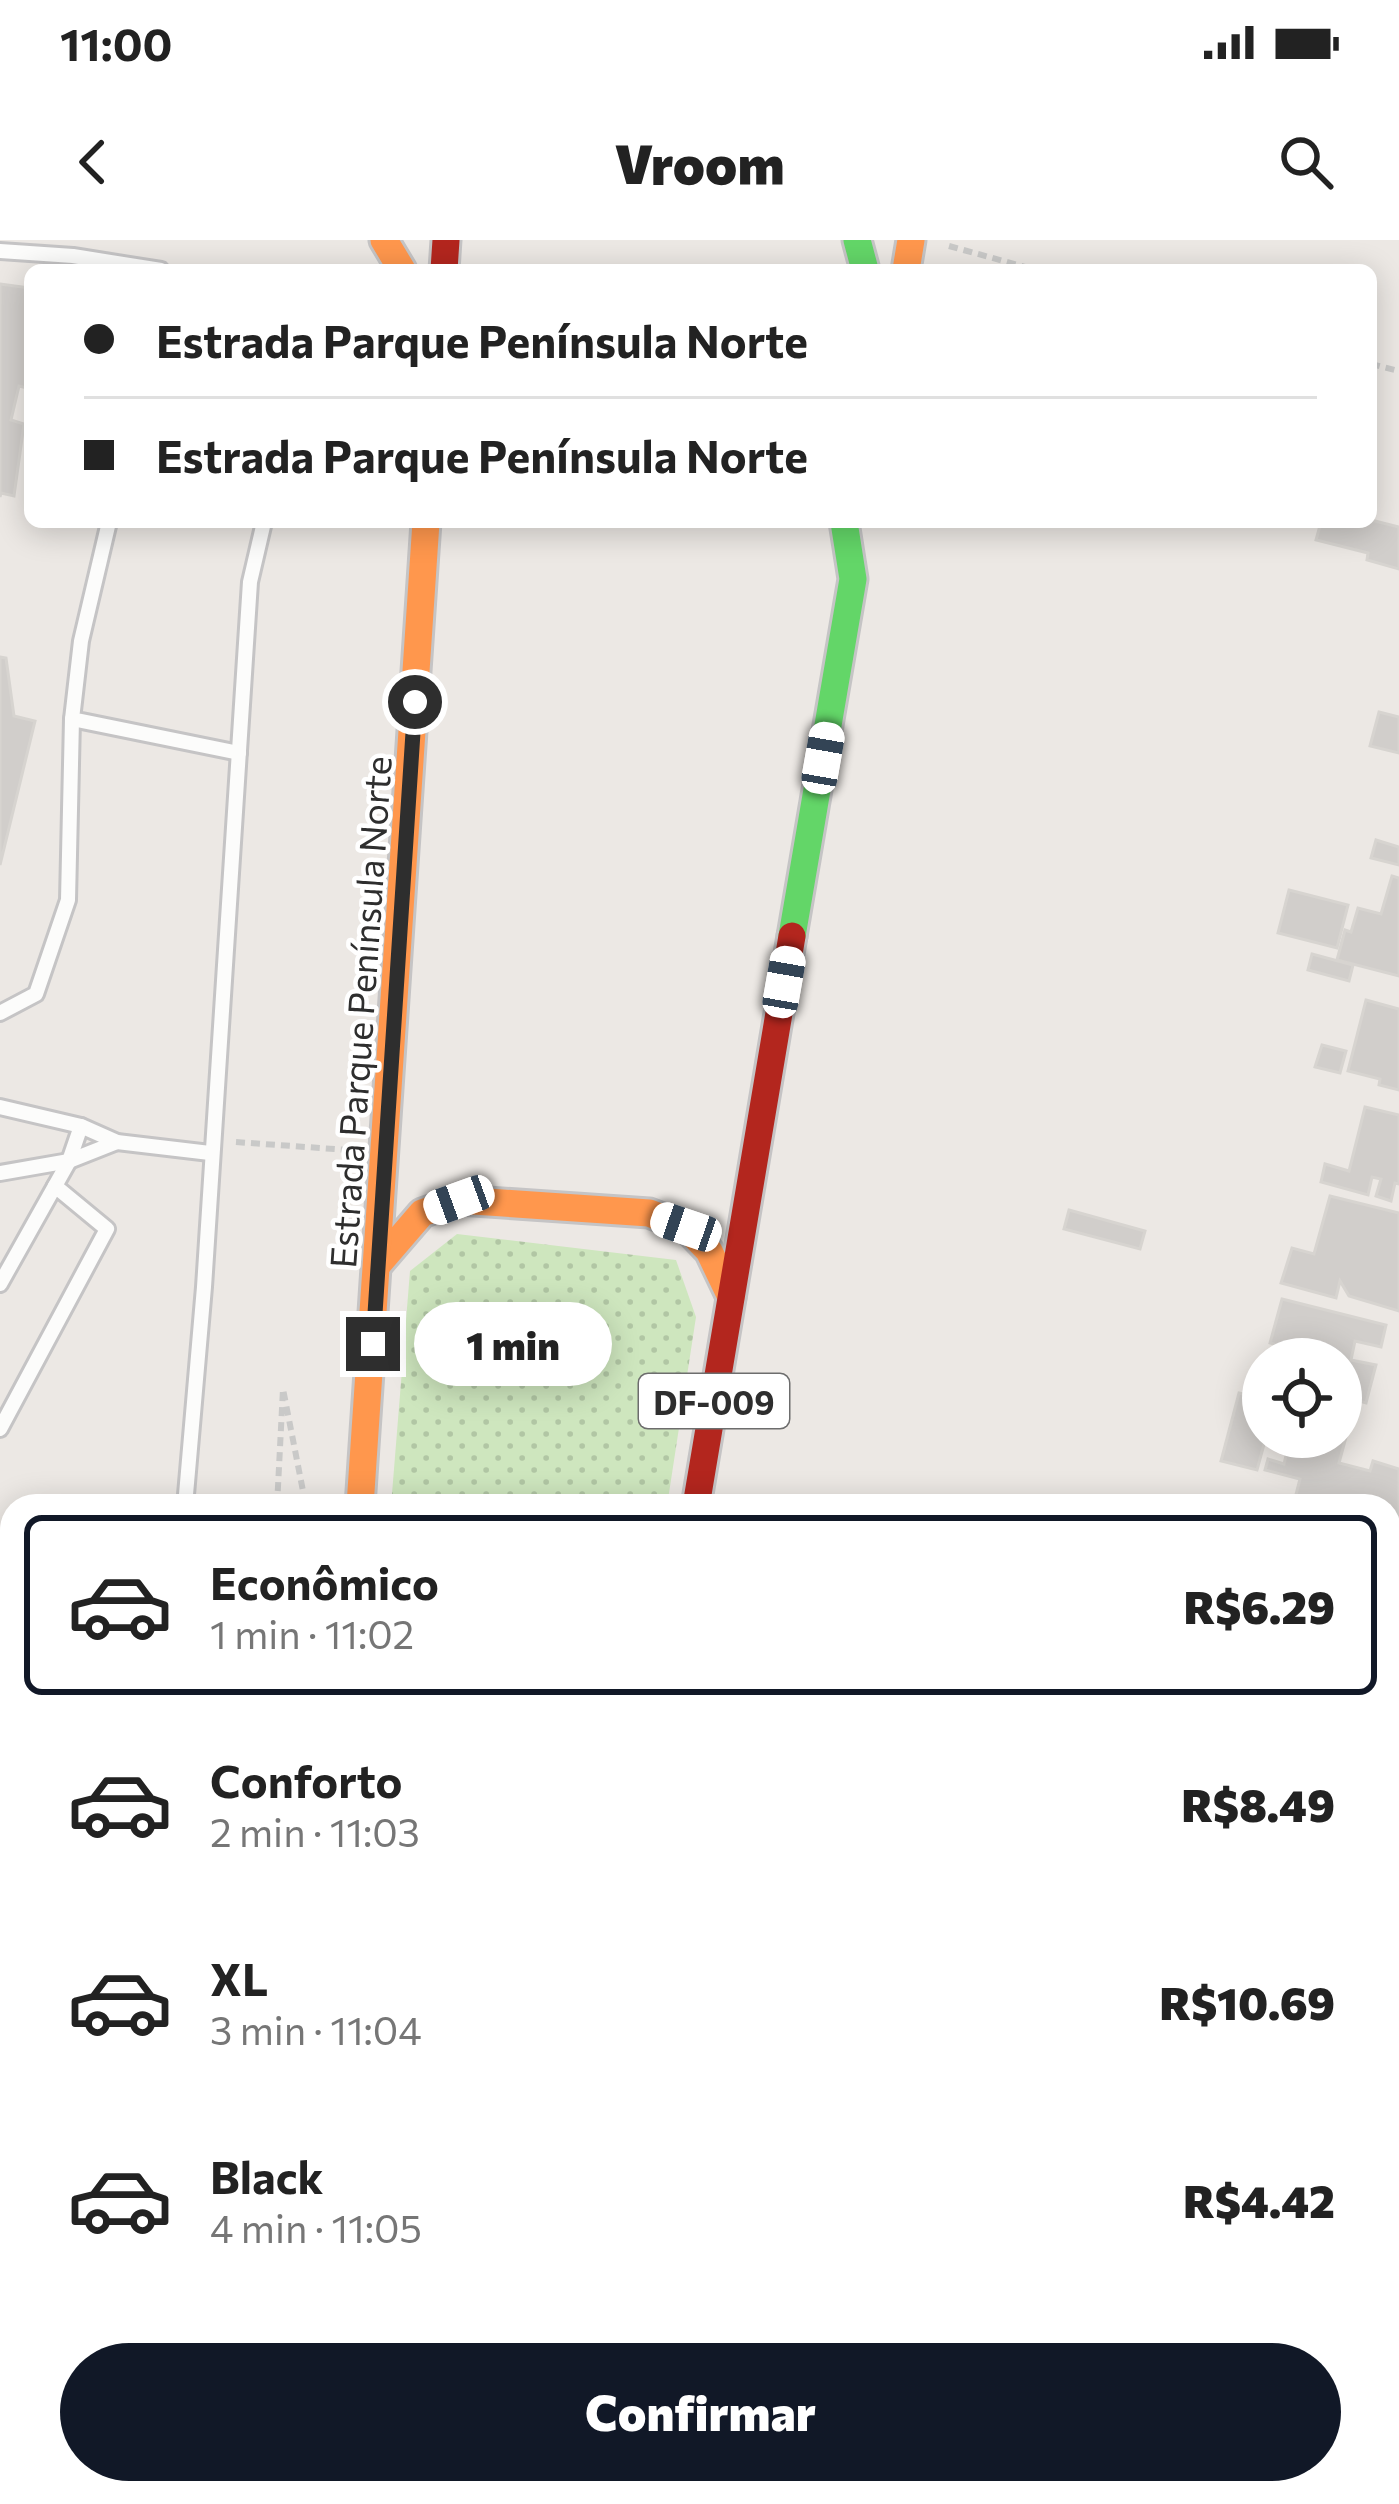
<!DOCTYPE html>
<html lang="pt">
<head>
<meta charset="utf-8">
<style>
	:root { --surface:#fff; --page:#f2f2f2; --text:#222; --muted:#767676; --line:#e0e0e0; --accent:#111827 }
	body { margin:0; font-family:Commissioner,sans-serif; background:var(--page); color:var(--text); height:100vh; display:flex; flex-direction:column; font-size:45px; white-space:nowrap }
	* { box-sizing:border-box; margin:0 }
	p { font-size:39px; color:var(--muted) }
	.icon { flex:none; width:66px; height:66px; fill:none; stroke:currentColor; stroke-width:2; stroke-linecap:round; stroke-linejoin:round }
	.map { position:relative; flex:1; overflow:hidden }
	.panel { position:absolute; left:0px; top:1254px; width:1401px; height:1011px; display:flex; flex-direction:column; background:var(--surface); border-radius:36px 36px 0 0; box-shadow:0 6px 30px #0003 }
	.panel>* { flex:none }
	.hud { position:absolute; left:24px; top:24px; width:1353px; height:264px; border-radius:18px; box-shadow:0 6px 30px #0003; display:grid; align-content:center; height:264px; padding:0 60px; background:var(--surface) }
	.tools { position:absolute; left:1242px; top:1098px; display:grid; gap:24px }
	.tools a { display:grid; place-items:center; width:120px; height:120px; border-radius:50%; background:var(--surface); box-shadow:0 6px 30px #0003; font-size:60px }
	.end { position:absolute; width:54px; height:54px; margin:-27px; border:15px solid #2e2e2e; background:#fff; box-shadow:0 0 0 6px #fff }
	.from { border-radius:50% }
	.bubble { position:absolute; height:84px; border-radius:42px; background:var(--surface); box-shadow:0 6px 30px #0003; font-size:39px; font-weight:800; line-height:84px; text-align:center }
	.car { position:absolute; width:36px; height:72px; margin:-36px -18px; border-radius:15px; box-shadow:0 0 9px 3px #0007; background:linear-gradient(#fff 24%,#345 0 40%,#fff 0 76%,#345 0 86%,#fff 0) }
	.hud b { display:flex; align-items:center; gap:42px; height:114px; font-size:45px }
	.hud b+b { border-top:3px solid var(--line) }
	.hud i { width:30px; height:30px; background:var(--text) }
	ul { padding:21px 0 0; list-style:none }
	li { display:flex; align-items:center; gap:36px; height:180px; margin:0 24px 18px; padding:0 36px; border:6px solid transparent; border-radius:18px }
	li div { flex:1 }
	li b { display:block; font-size:45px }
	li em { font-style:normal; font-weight:800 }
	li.selected { border-color:var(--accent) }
	li>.icon { width:108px; height:108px; stroke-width:1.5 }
	.button { display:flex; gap:24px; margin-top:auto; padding:24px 60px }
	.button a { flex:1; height:138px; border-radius:72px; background:var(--accent); color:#fff; font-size:48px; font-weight:800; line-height:138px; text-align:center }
	.status { display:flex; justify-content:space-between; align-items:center; height:84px; padding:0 60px; background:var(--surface); direction:ltr }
	.status svg { height:33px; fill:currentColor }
	header { display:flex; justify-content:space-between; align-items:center; height:156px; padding:0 60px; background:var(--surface); font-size:54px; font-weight:800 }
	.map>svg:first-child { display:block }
</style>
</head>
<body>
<div class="status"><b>11:00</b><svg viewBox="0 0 49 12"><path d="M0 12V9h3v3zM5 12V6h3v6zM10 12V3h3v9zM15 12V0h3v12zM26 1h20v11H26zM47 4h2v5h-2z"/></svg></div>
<header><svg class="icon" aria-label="back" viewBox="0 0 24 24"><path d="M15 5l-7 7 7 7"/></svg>Vroom<svg class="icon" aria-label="search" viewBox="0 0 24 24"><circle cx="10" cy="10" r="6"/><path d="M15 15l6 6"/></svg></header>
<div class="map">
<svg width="1399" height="2264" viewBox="0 0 1399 2264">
	<defs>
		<pattern id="grass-dots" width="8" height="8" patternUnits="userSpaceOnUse" patternTransform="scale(3)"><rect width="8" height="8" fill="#cee6be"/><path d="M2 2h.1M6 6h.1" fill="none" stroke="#b1c6a4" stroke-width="1.8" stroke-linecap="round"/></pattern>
	</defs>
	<rect width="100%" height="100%" fill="#ece8e4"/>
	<g fill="url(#grass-dots)">
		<path d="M457,994L676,1020L696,1077L667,1266H391L410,1031Z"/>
		<path d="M322,2253H517L515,2264H322Z"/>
		<path d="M604,2253H669L666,2264H602Z"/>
	</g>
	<g fill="#d1cecb" stroke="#d7d4d0" stroke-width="3">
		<path d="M0,44L30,48V136L27,148L19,146L11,180L24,184L14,256L1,253L0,257Z"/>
		<path d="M1371,280L1399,287V329L1367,320L1368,313L1316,300L1321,282Z"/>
		<path d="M0,417L6,418L14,476L35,481L0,625Z"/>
		<path d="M1379,472L1399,477V513L1370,506Z"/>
		<path d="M1376,600L1399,607V625L1371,618Z"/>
		<path d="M1392,636L1399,638V736L1337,720L1345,690L1351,692L1358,668L1381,674Z"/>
		<path d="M1289,650L1348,665L1337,708L1278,693Z"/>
		<path d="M1312,714L1353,725L1349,741L1308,730Z"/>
		<path d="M1366,760L1399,769V850L1379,845L1380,839L1348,831Z"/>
		<path d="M1322,805L1346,811L1340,833L1315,827Z"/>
		<path d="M1365,867L1399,875V944L1395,943L1391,961L1376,956L1381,939L1372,937L1368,955L1321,942L1325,924L1349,931Z"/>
		<path d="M1330,956L1399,973V1071L1349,1056L1340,1041L1336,1058L1281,1043L1292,1008L1314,1014Z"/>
		<path d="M1069,970L1145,991L1140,1009L1064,989Z"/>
		<path d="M1282,1059L1386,1085L1381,1107L1355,1101L1351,1120L1376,1125L1366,1163L1341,1156V1119H1285L1288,1108L1270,1103Z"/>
		<path d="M1239,1153L1263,1159L1266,1197L1257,1230L1221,1221Z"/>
		<path d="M1341,1184L1349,1186L1339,1223L1370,1231L1373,1221L1399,1229V1316L1389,1314V1266H1293L1300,1239L1265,1230L1268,1219L1284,1224L1290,1198L1285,1197H1341Z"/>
		<path d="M1399,2064V2099L1389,2100V2065Z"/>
		<path d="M1399,2113V2165L1389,2166V2114Z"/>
		<path d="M661,2253H713L714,2262L662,2264Z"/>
		<path d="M720,2253H758L756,2264H718Z"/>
		<path d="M880,2253H905L947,2264H878Z"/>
		<path d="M959,2253H1009V2257L1024,2264H952Z"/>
	</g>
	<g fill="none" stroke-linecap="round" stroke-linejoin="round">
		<defs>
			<g id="lane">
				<path d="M0,11L73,16L161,30"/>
				<path d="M109,282L81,401L72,479L239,513"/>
				<path d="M0,773L36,754L68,660L72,479"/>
				<path d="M0,867L81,886L117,902L210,913"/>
				<path d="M0,933L69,921L117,902"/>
				<path d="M0,1044L69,921L81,886"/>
				<path d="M0,1189L107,989L55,946"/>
				<path d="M185,1266L204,1047L250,342L264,282"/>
				<path d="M0,1561L12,1557"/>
			</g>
			<g id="fast">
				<path d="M857,0L865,30"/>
				<path d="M792,696L853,339L844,282"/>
				<path d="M285,2264L286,2253"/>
			</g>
			<g id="slow">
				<path d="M384,0L402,30"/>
				<path d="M906,30L911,0"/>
				<path d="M379,1023L422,973L459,960L649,973L686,987L709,1011L731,1057"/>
				<path d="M360,1266L426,282"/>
			</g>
			<g id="jam">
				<path d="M444,30L446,0"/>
				<path d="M696,1266L792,696"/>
				<path d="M0,1672L12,1669"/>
				<path d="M543,2264L545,2253"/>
			</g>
		</defs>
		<use href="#lane" stroke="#c5c4c5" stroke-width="20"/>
		<use href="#fast" stroke="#c5c4c5" stroke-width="33"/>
		<use href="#slow" stroke="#c5c4c5" stroke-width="33"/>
		<use href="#jam" stroke="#c5c4c5" stroke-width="33"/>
		<g stroke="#c9c9c8" stroke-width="6" stroke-dasharray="9 6" stroke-linecap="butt">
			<path d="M949,6L1036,30"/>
			<path d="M1371,124L1399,131"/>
			<path d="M236,902L348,910"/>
			<path d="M414,1265L418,1266"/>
			<path d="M277,1266L283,1149L303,1251"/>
			<path d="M1389,1715H1399"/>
		</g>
		<use href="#lane" stroke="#fcfcfb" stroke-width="14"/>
		<use href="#fast" stroke="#63d668" stroke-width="27"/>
		<use href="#slow" stroke="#ff974d" stroke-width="27"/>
		<use href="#jam" stroke="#b3261e" stroke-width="27"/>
	</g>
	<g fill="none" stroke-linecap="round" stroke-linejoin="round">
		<path stroke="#2e2e2e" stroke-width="15" d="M373,1104L415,462"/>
	</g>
	<g text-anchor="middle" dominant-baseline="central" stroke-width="9" stroke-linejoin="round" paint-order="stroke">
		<rect fill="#fff" stroke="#6d6d6d" stroke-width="3" x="639" y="1134" width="150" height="54" rx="9"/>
		<g font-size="33" font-weight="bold" fill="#2e2e2e">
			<text x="714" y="1161">DF-009</text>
		</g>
		<g font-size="36" fill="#2e2e2e" stroke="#fff">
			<text transform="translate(359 772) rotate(-86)">Estrada Parque Península Norte</text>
		</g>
	</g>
</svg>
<div class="tools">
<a><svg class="icon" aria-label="locate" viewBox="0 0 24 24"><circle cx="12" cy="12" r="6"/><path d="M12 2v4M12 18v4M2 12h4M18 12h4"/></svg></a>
</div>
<i class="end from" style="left:415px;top:462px"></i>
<i class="end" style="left:373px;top:1104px"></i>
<div class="bubble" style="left:414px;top:1062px;width:198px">1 min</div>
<i class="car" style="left:823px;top:518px;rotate:10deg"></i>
<i class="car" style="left:784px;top:742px;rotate:10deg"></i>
<i class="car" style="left:459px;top:960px;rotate:250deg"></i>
<i class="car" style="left:686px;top:987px;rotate:289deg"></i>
<div class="hud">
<b><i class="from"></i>Estrada Parque Península Norte</b>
<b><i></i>Estrada Parque Península Norte</b>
</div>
<section class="panel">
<ul>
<li class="selected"><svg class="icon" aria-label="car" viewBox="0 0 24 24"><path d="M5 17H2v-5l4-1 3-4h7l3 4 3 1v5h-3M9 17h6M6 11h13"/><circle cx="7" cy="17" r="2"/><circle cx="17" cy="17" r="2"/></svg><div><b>Econômico</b><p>1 min · 11:02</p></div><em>R$6.29</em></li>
<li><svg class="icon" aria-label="car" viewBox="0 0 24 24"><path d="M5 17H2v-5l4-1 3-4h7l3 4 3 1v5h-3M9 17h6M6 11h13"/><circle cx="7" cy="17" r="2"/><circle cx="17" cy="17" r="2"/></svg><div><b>Conforto</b><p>2 min · 11:03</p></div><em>R$8.49</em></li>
<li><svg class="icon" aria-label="car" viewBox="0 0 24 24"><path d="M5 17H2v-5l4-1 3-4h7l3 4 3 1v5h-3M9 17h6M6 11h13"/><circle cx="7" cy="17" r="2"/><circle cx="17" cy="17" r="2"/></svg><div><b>XL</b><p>3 min · 11:04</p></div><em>R$10.69</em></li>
<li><svg class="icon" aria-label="car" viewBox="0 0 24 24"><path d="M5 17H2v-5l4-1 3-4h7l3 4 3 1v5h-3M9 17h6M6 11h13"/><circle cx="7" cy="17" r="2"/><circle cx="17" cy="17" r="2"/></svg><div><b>Black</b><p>4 min · 11:05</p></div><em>R$4.42</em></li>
</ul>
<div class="button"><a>Confirmar</a></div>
</section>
</div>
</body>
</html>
